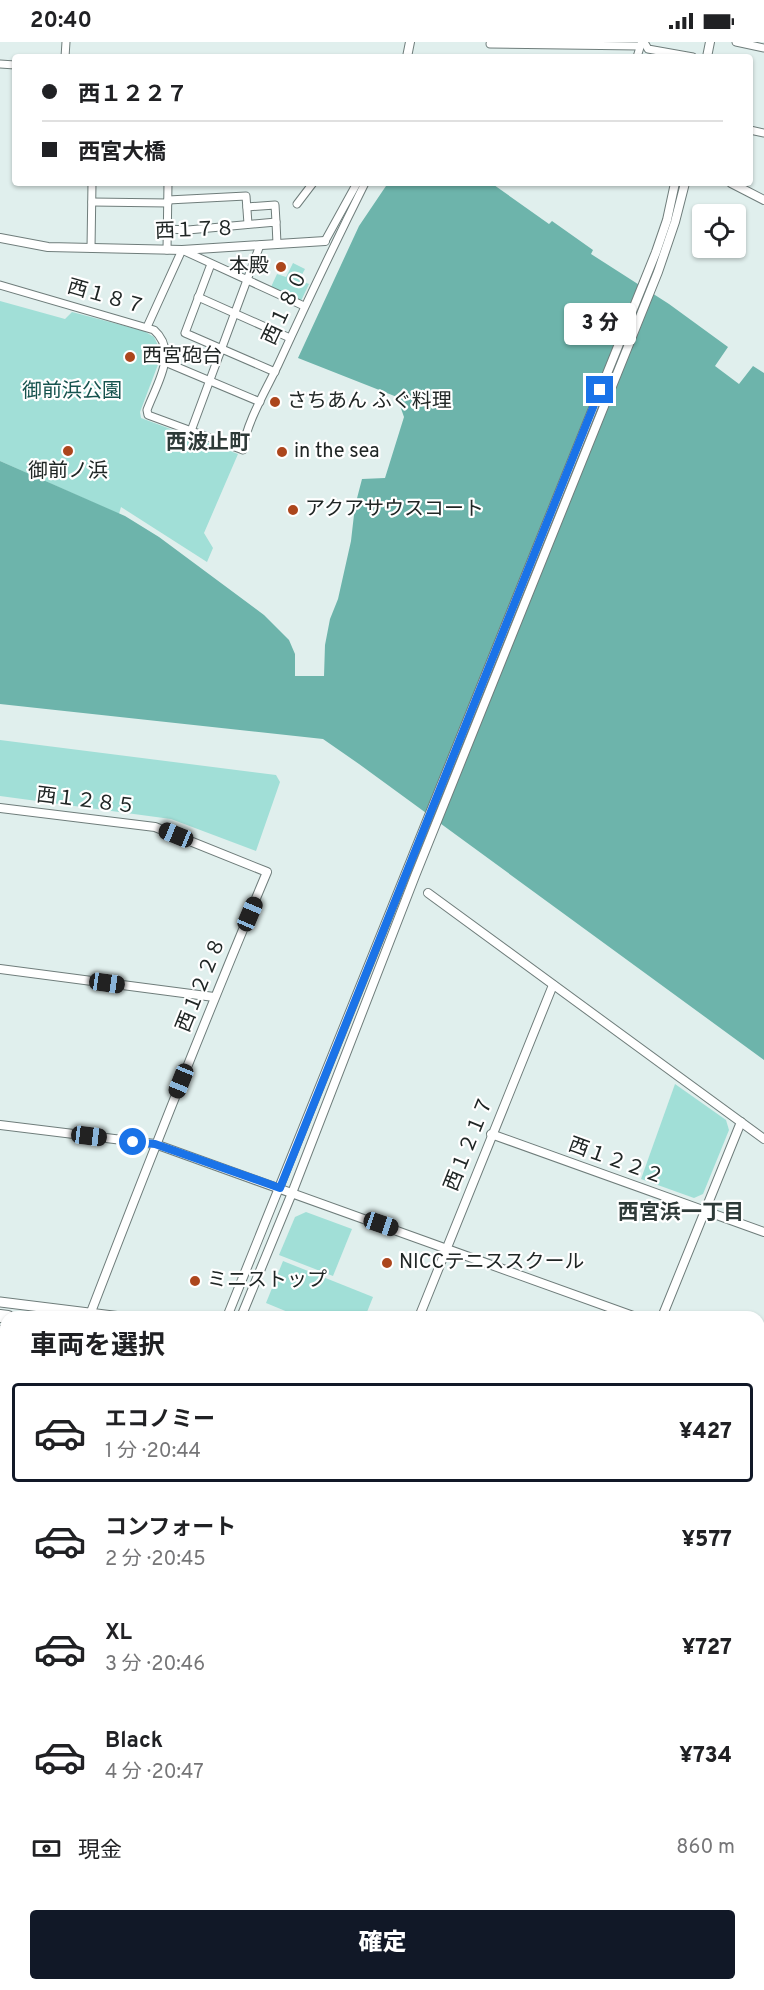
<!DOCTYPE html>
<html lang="ja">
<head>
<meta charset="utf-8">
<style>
	:root { --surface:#fff; --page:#f6f6f6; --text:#202124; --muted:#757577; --line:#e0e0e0; --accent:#111827 }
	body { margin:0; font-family:Overpass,"Noto Sans JP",sans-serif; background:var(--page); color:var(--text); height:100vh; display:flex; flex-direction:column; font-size:22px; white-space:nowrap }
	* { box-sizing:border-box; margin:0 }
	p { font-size:20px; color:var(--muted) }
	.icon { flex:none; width:33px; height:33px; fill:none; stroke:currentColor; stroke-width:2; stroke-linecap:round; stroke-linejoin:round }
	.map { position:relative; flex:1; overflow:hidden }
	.sheet { position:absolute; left:0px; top:1269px; width:765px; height:680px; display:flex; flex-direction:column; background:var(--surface); border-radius:18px 18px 0 0; box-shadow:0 2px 4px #0004 }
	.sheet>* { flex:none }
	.top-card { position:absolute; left:12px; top:12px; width:741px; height:132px; border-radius:6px; box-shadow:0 2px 4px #0004; display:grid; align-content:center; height:132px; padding:0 30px; background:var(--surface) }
	.buttons { position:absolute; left:692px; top:162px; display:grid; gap:12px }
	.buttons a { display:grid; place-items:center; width:54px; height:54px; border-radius:6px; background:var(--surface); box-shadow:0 2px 4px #0004; font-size:30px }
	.end { position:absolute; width:27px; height:27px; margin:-14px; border:8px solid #1a73e8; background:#fff; box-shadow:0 0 0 3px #fff }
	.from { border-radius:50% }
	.bubble { position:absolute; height:42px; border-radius:6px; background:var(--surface); box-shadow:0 2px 4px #0004; font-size:20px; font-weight:800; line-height:42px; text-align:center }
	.car { position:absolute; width:18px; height:36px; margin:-18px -9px; border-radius:8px; box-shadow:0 0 4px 2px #0007; background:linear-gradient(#222 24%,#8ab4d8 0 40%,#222 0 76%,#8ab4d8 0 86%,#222 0) }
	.top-card b { display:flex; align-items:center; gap:21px; height:57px; font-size:22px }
	.top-card b+b { border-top:2px solid var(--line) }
	.top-card i { width:15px; height:15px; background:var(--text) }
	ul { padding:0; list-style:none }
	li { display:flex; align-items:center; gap:18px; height:99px; margin:0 12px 9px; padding:0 18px; border:3px solid transparent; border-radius:6px }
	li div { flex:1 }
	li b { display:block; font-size:22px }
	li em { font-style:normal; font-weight:800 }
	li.current { border-color:var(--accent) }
	li>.icon { width:54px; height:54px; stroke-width:1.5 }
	h2 { padding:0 30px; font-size:27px; line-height:72px }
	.pay { display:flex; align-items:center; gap:15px; height:66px; padding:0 30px; font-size:22px }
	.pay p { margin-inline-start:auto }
	.button { display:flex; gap:12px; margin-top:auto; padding:12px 30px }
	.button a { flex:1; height:69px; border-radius:6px; background:var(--accent); color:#fff; font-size:24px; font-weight:800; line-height:69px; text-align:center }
	.status { display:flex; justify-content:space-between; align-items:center; height:42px; padding:0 30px; background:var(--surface); direction:ltr }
	.status svg { height:16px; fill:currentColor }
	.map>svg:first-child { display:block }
</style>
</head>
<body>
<div class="status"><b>20:40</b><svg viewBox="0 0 49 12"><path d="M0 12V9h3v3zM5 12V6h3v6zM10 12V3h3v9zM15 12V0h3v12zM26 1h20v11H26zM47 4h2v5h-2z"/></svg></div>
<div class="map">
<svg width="764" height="1948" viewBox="0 0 764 1948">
	<rect width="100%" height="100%" fill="#e0efed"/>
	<g fill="#a1dfd7">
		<path d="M293,221L305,227L299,238L309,242L301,259L271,245L277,232L286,235Z"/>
		<path d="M0,259L65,277L72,270L144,289L154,295L162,312L140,370L141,376L238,412L204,491L213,506L207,520L121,465L119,472L0,419Z"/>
		<path d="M0,698L276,733L280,740L256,809L171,777L0,754Z"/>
		<path d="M675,1042L726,1078L729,1088L703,1152L694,1156L641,1137Z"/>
		<path d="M306,1170L352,1187L333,1234L279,1213L295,1175Z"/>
		<path d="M283,1219L373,1255L365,1275H300L266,1261Z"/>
	</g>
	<path fill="#6db4ab" d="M388,141H496L494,143L549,182L552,179L593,208L591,212L669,262L728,305L715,324L739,342L753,324L764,331V1018L359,722L323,697L0,662V419L125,474L159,495L264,573L289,598L295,612V634H324L325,603L330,577L338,557L351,499L355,464L362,437L385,436L404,375L397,355L298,316L359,184Z"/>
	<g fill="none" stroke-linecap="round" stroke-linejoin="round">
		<defs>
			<g id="minor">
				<path d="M644,0L648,7L693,15"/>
				<path d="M736,0L764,6"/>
				<path d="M490,2L638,4"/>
				<path d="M65,15L66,0"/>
				<path d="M637,15L641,2"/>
				<path d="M0,22L15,23"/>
				<path d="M750,88L764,91"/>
				<path d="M168,158L246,154L248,182"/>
				<path d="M92,160L168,161"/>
				<path d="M297,162L313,141"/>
				<path d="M247,165L275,163L276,180"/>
				<path d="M167,187L188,188L276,180L277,202"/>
				<path d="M325,199L357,141"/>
				<path d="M91,206L92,141"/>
				<path d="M167,208L168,141"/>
				<path d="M211,222L185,291L275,330"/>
				<path d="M0,243L154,288C179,310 156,343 147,368L148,373L243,408C245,383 267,346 278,323C306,262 335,201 365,141"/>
				<path d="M198,255L290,296"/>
				<path d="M147,285L182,208L304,264"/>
				<path d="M165,320L260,360"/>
				<path d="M191,389L260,203"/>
				<path d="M759,1464L764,1466"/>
				<path d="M759,1553L764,1555"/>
			</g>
			<g id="tertiary">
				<path d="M407,15L410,0"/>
				<path d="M707,15L710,0"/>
				<path d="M731,141L764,158"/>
				<path d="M0,196L48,205L182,208L325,199"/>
				<path d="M0,766L155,785L267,830C206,975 148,1122 91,1270"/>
				<path d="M428,851L764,1097"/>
				<path d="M0,927L214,955"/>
				<path d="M0,1083L155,1102L636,1275"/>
				<path d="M491,1092L764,1190"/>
				<path d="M227,1275L656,210L667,178L675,141"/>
				<path d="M241,1275L292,1151L415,834L658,230L675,180L685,141"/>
				<path d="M419,1275L553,943"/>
				<path d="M662,1275L741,1080"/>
				<path d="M759,1320L764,1322"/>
				<path d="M0,1496H6"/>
				<path d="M759,1643L764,1631"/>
				<path d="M0,1651H6"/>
				<path d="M0,1661H6"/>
				<path d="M759,1677L764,1665"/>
				<path d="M759,1684L764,1686"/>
				<path d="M0,1848H6"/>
				<path d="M536,1942V1948"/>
				<path d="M0,1947C62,1946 123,1946 184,1942"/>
			</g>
			<g id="secondary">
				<path d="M0,1260L121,1275"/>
				<path d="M0,1304L6,1305"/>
				<path d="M759,1476L764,1478"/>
			</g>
			<g id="motorway">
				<path d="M0,1274L8,1275"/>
				<path d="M0,1290L6,1291"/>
				<path d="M759,1487L764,1489"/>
				<path d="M759,1500L764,1502"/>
				<path d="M759,1516L764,1518"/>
				<path d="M759,1527L764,1529"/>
			</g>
		</defs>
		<use href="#minor" stroke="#6f7d7b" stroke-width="9"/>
		<use href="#tertiary" stroke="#6f7d7b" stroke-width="10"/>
		<use href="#secondary" stroke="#6f7d7b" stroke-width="11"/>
		<use href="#motorway" stroke="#6f7d7b" stroke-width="14"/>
		<use href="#minor" stroke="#fff" stroke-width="7"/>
		<use href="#tertiary" stroke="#fff" stroke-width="8"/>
		<use href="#secondary" stroke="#fff" stroke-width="9"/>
		<use href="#motorway" stroke="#fff" stroke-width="12"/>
	</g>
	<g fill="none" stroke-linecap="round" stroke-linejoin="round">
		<path stroke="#1a73e8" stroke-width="8" d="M133,1100L155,1102L280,1146L600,348"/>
	</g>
	<g fill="#ac461c" stroke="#fff" stroke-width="2">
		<circle cx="281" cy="225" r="6"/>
		<circle cx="130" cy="315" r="6"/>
		<circle cx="275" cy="360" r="6"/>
		<circle cx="68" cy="409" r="6"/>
		<circle cx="282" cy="410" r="6"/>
		<circle cx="293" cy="468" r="6"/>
		<circle cx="387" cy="1221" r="6"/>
		<circle cx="195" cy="1239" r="6"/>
	</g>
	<g text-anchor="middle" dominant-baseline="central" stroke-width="4.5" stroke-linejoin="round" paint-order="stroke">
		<g font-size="20" fill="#202625" stroke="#fff">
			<text transform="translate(195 189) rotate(-2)">西１７８</text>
			<text transform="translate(106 256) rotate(16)">西１８７</text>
			<text transform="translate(286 266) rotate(-65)">西１８０</text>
			<text transform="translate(86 760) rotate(7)">西１２８５</text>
			<text transform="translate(202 943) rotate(-68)">西１２２８</text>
			<text transform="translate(470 1102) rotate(-68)">西１２１７</text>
			<text transform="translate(616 1120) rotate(20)">西１２２２</text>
		</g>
		<g font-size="20" fill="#202625" stroke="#fff" text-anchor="start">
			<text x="269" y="225" text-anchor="end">本殿</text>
			<text x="142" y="315">西宮砲台</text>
			<text x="287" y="360">さちあん ふぐ料理</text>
			<text x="294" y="410">in the sea</text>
			<text x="68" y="430" text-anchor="middle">御前ノ浜</text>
			<text x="305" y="468">アクアサウスコート</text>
			<text x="399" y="1221">NICCテニススクール</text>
			<text x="207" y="1239">ミニストップ</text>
		</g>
		<g font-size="20" fill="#16534e" stroke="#fff">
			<text x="72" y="350">御前浜公園</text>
		</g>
		<g font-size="21" font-weight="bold" fill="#2e3a38" stroke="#fff">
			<text x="208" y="401">西波止町</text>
			<text x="681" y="1171">西宮浜一丁目</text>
		</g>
	</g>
</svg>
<div class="buttons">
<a><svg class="icon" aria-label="locate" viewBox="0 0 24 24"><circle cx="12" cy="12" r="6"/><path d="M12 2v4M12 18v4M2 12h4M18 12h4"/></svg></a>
</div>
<i class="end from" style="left:133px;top:1100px"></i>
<i class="end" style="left:600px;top:348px"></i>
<div class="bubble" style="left:564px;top:261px;width:72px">3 分</div>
<i class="car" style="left:176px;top:793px;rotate:292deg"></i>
<i class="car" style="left:250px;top:872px;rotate:23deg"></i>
<i class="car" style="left:107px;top:941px;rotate:98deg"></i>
<i class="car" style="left:181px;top:1039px;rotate:202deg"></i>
<i class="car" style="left:89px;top:1094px;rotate:97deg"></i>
<i class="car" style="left:381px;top:1182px;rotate:109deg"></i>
<div class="top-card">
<b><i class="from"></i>西１２２７</b>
<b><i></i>西宮大橋</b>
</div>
<section class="sheet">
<h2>車両を選択</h2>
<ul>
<li class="current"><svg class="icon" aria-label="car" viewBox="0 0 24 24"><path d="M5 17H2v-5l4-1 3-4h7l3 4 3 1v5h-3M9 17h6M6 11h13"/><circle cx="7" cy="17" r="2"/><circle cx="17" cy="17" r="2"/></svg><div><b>エコノミー</b><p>1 分 · 20:44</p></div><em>¥427</em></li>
<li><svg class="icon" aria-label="car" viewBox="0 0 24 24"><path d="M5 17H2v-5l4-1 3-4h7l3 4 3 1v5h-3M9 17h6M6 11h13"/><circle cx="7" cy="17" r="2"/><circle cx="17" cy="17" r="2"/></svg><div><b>コンフォート</b><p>2 分 · 20:45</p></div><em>¥577</em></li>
<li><svg class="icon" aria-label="car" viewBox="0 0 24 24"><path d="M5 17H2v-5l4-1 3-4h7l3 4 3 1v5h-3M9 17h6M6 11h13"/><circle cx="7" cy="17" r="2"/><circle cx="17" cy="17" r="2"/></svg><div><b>XL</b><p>3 分 · 20:46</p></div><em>¥727</em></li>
<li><svg class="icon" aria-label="car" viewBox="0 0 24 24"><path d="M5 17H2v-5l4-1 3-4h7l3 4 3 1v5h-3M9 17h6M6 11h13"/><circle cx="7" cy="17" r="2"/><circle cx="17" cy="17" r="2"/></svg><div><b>Black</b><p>4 分 · 20:47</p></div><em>¥734</em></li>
</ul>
<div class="pay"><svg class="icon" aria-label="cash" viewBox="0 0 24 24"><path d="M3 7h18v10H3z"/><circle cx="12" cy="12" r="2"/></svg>現金<p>860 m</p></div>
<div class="button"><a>確定</a></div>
</section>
</div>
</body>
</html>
